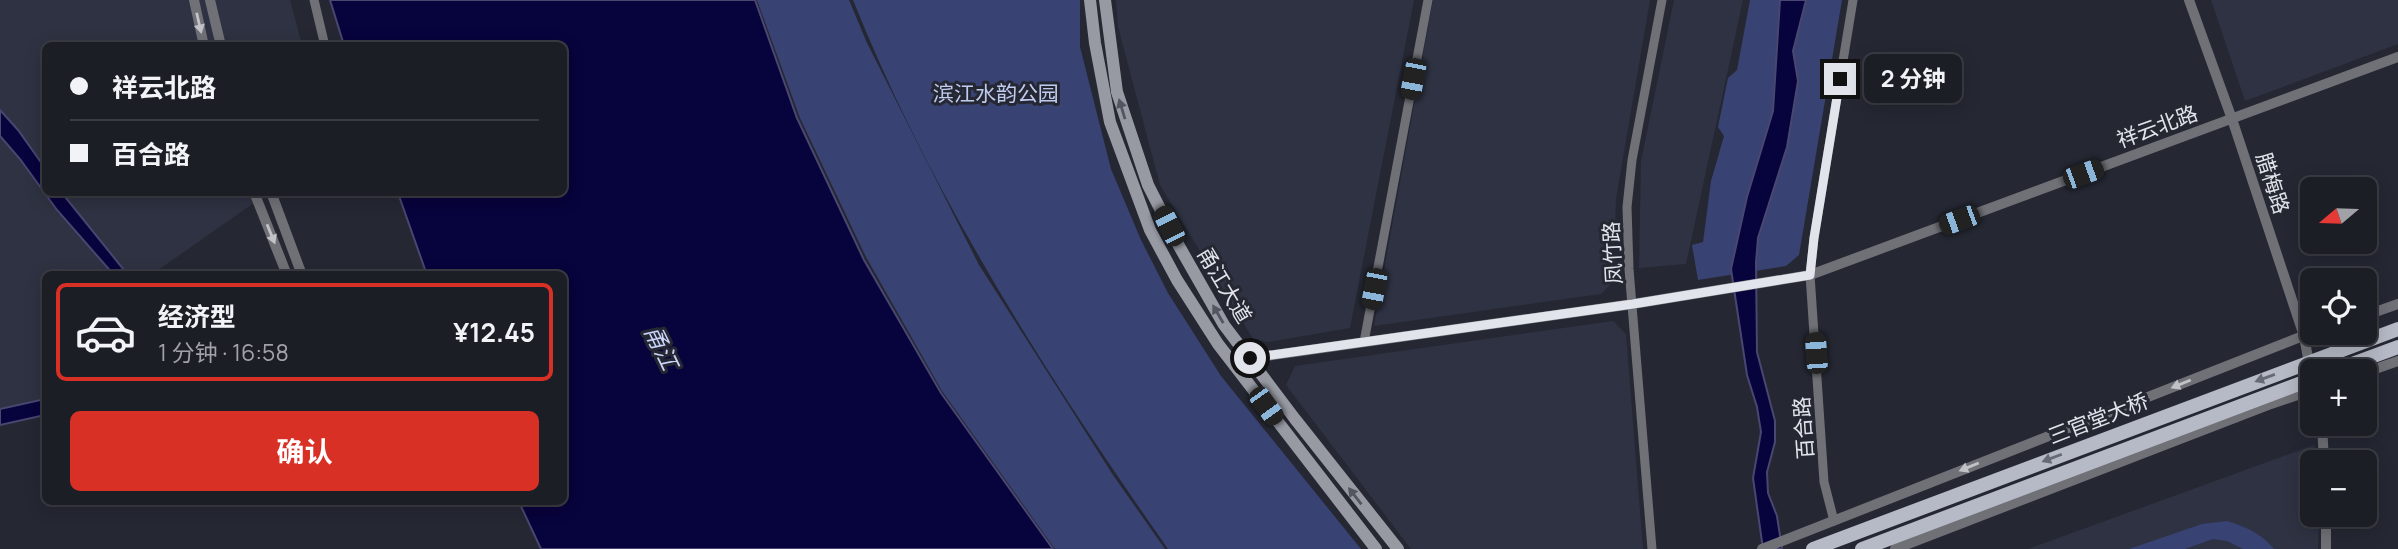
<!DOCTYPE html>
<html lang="zh">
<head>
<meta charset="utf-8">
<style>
	:root { --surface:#1c1e26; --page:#292b32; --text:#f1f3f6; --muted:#a0a2a7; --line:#3a3c43; --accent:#d93025 }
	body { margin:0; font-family:Manrope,"Noto Sans SC",sans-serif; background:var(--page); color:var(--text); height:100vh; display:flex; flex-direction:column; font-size:26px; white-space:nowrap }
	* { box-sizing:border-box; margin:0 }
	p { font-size:23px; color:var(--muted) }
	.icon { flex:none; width:38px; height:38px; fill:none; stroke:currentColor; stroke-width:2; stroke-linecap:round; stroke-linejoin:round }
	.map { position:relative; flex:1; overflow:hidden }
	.sheet { position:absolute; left:42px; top:271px; width:525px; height:234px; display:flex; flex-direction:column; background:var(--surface); border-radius:10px; box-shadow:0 4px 18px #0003,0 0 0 2px var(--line) }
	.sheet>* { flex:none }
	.guide { position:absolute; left:42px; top:42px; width:525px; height:154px; border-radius:10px; box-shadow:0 4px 18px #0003,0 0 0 2px var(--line); display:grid; align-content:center; height:154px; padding:0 28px; background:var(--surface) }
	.needle { width:46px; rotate:251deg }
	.controls { position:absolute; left:2300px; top:177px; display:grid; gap:14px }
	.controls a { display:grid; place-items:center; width:77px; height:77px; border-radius:10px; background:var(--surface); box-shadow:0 4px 18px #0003,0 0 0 2px var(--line); font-size:35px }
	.end { position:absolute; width:32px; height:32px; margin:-16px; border:9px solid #e2e4eb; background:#111; box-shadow:0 0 0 4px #111 }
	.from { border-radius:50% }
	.bubble { position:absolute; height:49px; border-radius:10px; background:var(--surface); box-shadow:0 4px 18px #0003,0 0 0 2px var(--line); font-size:23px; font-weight:700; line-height:49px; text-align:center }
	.car { position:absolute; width:21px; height:42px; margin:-21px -10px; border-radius:9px; box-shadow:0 0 5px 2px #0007; background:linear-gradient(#222 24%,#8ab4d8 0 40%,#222 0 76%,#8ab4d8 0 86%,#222 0) }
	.guide b { display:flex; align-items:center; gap:24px; height:66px; font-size:26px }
	.guide b+b { border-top:2px solid var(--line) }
	.guide i { width:18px; height:18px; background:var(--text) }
	ul { padding:12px 0 0; list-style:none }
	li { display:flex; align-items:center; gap:21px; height:98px; margin:0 14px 10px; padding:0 14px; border:4px solid transparent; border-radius:10px }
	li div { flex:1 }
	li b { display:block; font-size:26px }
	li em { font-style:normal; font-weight:700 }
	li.selected { border-color:var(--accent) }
	li>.icon { width:63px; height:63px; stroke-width:1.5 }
	.action { display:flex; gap:14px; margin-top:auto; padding:14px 28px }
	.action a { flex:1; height:80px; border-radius:10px; background:var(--accent); color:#fff; font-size:28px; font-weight:700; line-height:80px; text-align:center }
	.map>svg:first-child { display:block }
</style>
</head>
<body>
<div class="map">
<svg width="2398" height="549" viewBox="0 0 2398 549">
	<rect width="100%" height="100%" fill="#252833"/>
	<g fill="#2e3242">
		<path d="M0,0H290L302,45L46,46V192L268,193L151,275H46L45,406L0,417Z"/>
		<path d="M1116,0H1414L1350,328L1269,342L1253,339L1160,185L1118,27Z"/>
		<path d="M1433,0H1650L1616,199L1613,282L1601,294L1374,326Z"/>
		<path d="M1674,0H1743L1686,264L1639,268L1641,161Z"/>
		<path d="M2211,0H2398V44L2245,101Z"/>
		<path d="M1613,321L1626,334L1643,549H1411L1286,385L1295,366Z"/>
		<path d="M2314,445L2317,462H2312V514L2319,515L2318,549H2028Z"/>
	</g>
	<g fill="#384273">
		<path d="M757,0H849L867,43L979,265L1113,475L1165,549H1055L942,391L866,257L800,118Z"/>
		<path d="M853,0H1080V47L1111,169L1141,240L1168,293L1221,376L1361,549H1168C1047,376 932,197 853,0Z"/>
		<path d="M1750,0H1842L1799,255L1786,266L1698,280L1692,245L1703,242L1711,181L1724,136L1718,127L1728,78L1737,70Z"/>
		<path d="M2227,521C2246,527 2261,533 2274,549H2243L2227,541L2213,539L2185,549H2129L2202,524Z"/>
	</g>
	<g fill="#07033c" stroke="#494670" stroke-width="2">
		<path d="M330,0H755L797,118L864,260L941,393L1053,549H541L519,502H564V275H427L398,193L564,192V46L344,45Z"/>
		<path d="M1780,0H1806L1793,51L1798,81L1787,147L1758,238L1756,262L1757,352L1775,421V442L1767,472L1768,493L1777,516L1782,549H1763L1753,478L1761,432L1757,407L1747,375L1731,269L1747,197L1773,111Z"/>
		<path d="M0,110L18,130L45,168L46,192L62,193L128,275H114L57,210L20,159L0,136Z"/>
		<path d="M45,399V415L0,425V409Z"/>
	</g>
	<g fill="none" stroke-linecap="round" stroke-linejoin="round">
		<g stroke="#6f7177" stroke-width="9">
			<path d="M314,0L325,46"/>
			<path d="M1364,342L1428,0"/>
			<path d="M1834,521L1824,482L1810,275L1814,238L1853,0"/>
			<path d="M1652,549L1629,269L1627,207L1632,160L1662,0"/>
		</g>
		<g stroke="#6f7177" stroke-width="10">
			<path d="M194,0L204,46"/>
			<path d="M210,0L221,46"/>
			<path d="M2189,0L2232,119L2304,336L2312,380"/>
			<path d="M254,192L287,275"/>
			<path d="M271,192L302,275"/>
			<path d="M2364,316L2398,304"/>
			<path d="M1231,361L1633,304L1810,275L2398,57"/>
			<path d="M2364,373L2398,361"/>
			<path d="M2322,424L2324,462"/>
			<path d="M1762,549L2313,332"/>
			<path d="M1895,549L2268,405L2312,390"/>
			<path d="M2326,549V514"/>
		</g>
		<g stroke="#979aa3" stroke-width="12">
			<path d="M1090,0L1095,43L1110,122L1150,230L1177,280L1218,344L1376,549"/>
			<path d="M1105,0L1117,92L1148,185L1179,246L1224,325L1295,419L1398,549"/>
		</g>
		<path stroke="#b6bac6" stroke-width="14" d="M2333,371L2398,347"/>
		<g stroke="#b6bac6" stroke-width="14">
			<path d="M1813,549L2398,329"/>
			<path d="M1862,549L2312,379"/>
		</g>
	</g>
	<defs><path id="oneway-solid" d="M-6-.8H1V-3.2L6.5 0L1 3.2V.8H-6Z" transform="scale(1.75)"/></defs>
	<g fill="#c0c2c8">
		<use href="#oneway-solid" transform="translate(199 23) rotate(77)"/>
		<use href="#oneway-solid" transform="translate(271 234) rotate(68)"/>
		<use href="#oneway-solid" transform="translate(2181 384) rotate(158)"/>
		<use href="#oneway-solid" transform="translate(1969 467) rotate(158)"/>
	</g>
	<g fill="#535660">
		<use href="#oneway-solid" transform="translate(1122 109) rotate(-107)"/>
		<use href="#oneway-solid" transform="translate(1218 314) rotate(-120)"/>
		<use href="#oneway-solid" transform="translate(1355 496) rotate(-128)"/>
	</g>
	<g fill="#666a75">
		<use href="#oneway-solid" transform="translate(2265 378) rotate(160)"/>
		<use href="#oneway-solid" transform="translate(2052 458) rotate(159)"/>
	</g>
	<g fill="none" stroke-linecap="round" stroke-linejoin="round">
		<path stroke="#e2e4eb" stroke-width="9" d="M1250,358L1633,304L1810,275L1814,238L1840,79"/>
	</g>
	<g text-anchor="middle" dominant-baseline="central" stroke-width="6" stroke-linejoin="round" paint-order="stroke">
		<g font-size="21" fill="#c0cbf0" stroke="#252833">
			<text x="996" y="93">滨江水韵公园</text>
		</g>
		<g font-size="21" fill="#e2e4eb" stroke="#252833">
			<text transform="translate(2157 126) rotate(-20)">祥云北路</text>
			<text transform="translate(2273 183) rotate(72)">腊梅路</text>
			<text transform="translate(1612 253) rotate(-93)">凤竹路</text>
			<text transform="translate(1225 285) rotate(59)">甬江大道</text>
			<text transform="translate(2098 418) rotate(-21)">三官堂大桥</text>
			<text transform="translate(1803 428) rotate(-94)">百合路</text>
		</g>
		<g font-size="23" font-style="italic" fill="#ccd6fc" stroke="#252833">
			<text transform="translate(662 347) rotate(64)">甬江</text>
		</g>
	</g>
</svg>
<div class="controls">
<a><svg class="needle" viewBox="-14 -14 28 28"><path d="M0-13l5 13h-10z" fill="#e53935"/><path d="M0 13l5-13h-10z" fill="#a0a2a7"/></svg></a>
<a><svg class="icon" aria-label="locate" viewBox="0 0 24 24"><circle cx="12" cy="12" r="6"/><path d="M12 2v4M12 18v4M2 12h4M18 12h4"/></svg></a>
<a>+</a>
<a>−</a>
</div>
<i class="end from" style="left:1250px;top:358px"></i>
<i class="end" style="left:1840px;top:79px"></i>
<div class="bubble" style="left:1864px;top:54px;width:98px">2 分钟</div>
<i class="car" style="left:1413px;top:79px;rotate:191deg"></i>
<i class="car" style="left:2083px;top:174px;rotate:70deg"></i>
<i class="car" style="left:1959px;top:220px;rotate:250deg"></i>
<i class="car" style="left:1169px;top:226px;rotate:333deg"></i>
<i class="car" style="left:1374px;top:289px;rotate:191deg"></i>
<i class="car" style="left:1816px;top:353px;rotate:356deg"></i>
<i class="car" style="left:1266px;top:406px;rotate:144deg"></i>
<div class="guide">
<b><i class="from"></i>祥云北路</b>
<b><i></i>百合路</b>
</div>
<section class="sheet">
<ul>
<li class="selected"><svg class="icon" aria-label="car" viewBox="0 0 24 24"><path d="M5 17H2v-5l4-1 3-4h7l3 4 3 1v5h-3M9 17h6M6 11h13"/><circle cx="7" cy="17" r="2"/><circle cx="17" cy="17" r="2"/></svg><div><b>经济型</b><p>1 分钟 · 16:58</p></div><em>¥12.45</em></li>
</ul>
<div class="action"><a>确认</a></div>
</section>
</div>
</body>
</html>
